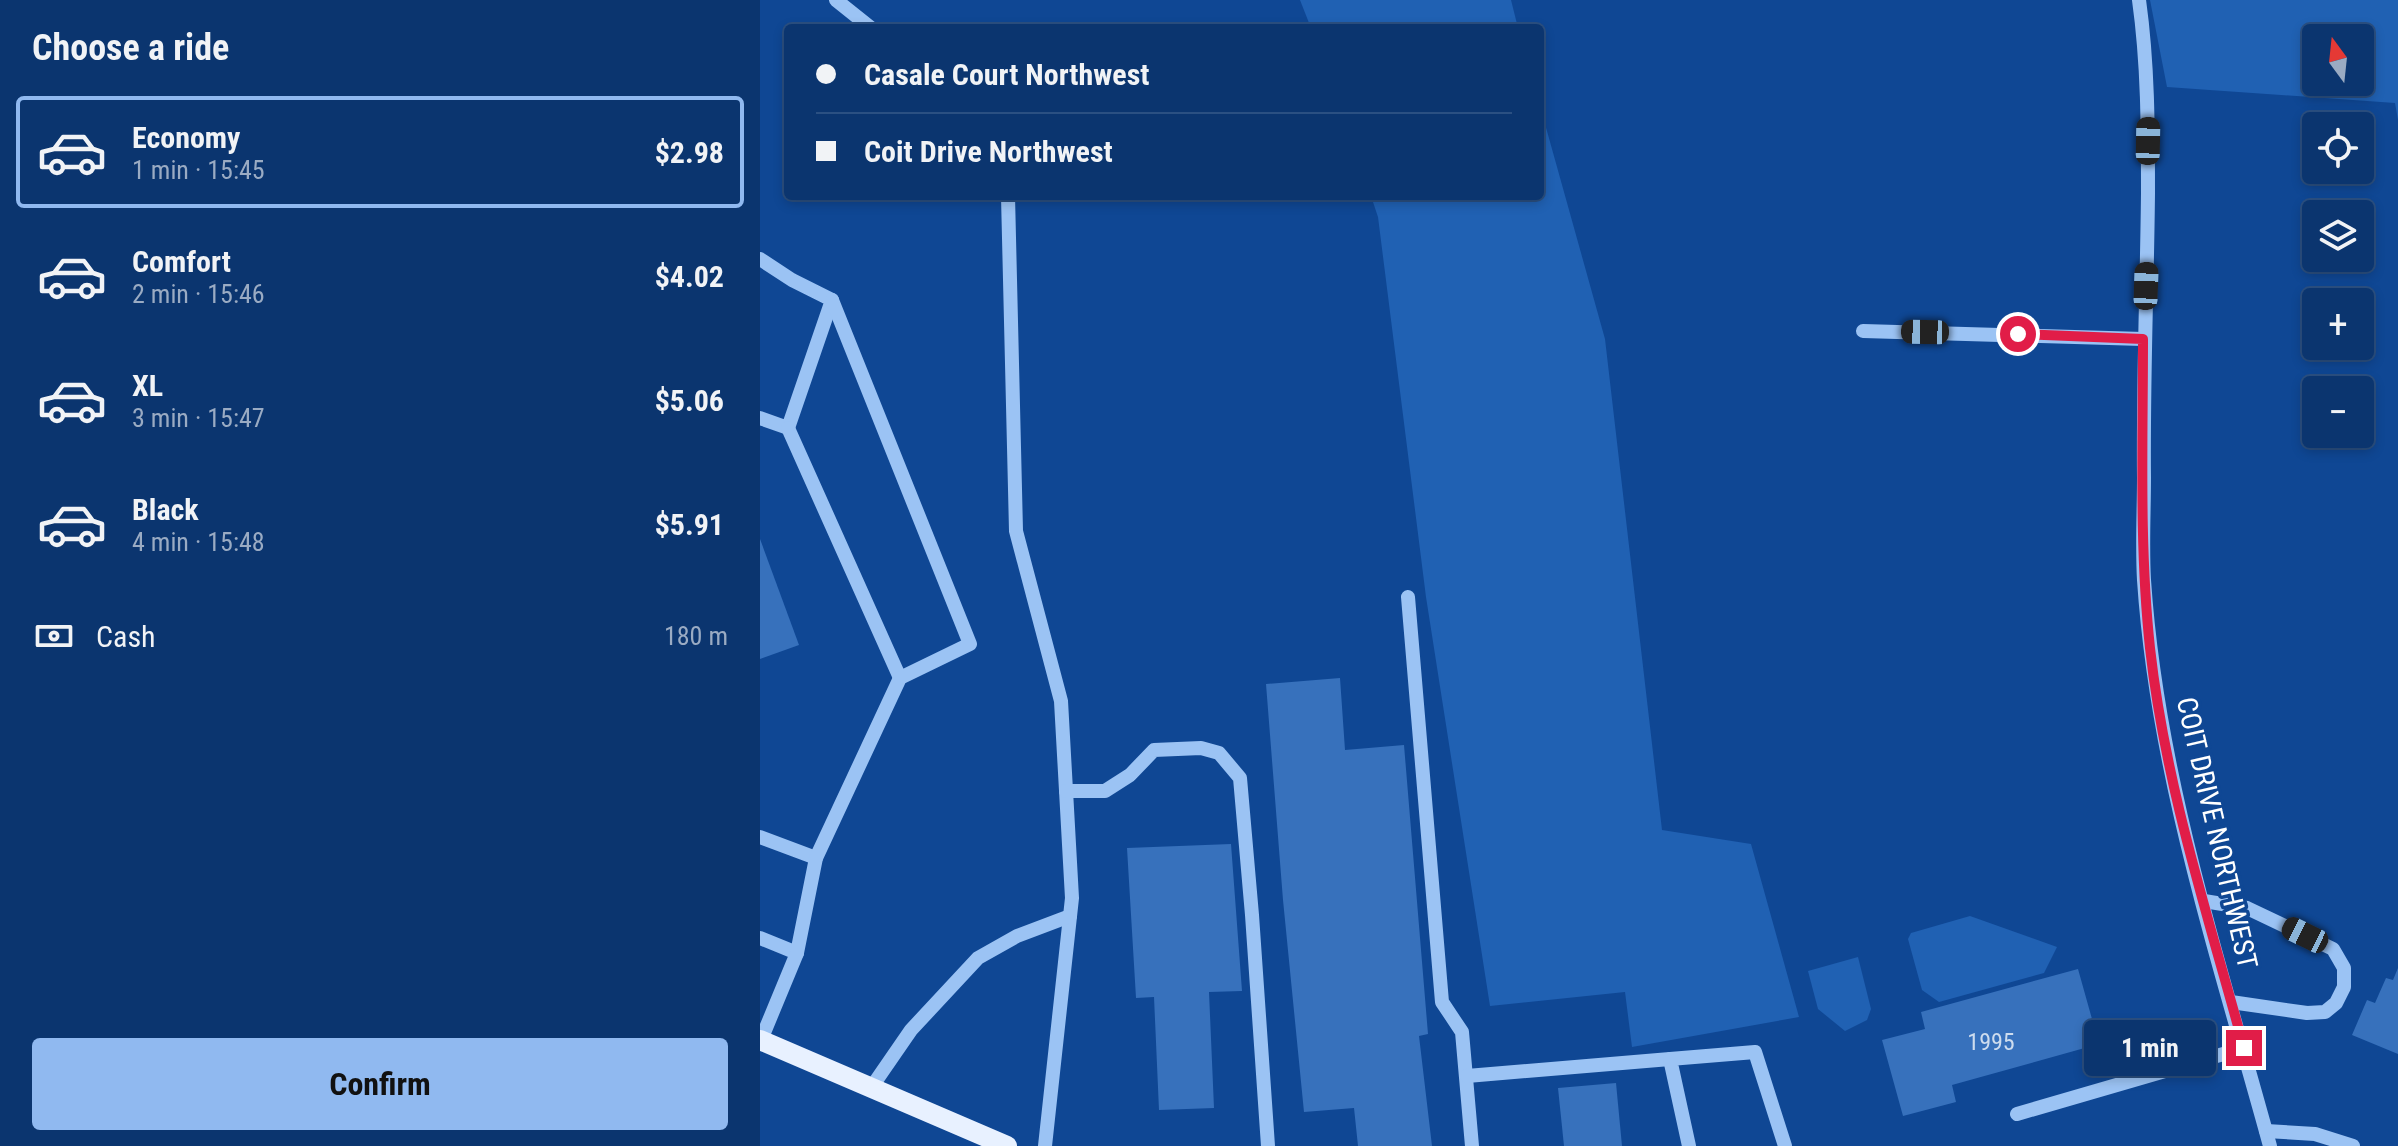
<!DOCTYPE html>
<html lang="en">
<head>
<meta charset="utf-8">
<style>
	:root { --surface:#0b356f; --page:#143d74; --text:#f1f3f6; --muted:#9aabc3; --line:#2b5082; --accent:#90b9f0 }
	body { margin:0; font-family:"Roboto Condensed",sans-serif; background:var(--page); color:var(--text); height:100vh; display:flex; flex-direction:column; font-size:30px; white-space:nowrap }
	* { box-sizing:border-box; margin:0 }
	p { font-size:26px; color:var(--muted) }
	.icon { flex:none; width:44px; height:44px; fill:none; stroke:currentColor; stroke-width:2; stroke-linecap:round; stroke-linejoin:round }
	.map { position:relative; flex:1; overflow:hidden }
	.details { display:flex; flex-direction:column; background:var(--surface); width:760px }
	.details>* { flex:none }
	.guide { position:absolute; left:24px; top:24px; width:760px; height:176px; border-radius:8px; box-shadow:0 4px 12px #0003,0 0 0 2px var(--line); display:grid; align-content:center; height:176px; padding:0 32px; background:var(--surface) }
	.needle { width:52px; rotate:345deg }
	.tools { position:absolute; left:1542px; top:24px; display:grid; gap:16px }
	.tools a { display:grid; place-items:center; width:72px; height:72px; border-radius:8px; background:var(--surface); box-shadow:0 4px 12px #0003,0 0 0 2px var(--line); font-size:40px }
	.end { position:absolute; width:36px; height:36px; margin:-18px; border:10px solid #e11d48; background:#fff; box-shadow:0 0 0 4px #fff }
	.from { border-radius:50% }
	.bubble { position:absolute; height:56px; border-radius:8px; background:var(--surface); box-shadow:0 4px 12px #0003,0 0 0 2px var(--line); font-size:26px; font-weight:700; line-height:56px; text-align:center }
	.car { position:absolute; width:24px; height:48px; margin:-24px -12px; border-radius:10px; box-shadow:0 0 6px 2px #0007; background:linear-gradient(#222 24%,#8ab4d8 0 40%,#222 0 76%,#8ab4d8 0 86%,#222 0) }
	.guide b { display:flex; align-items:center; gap:28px; height:76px; font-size:30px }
	.guide b+b { border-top:2px solid var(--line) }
	.guide i { width:20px; height:20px; background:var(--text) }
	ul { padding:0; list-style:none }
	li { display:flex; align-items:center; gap:24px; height:112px; margin:0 16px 12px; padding:0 16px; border:4px solid transparent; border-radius:8px }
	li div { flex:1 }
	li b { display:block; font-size:30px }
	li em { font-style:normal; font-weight:700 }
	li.on { border-color:var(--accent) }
	li>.icon { width:72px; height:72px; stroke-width:1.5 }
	h2 { padding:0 32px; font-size:36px; line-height:96px }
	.pay { display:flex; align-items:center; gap:20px; height:88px; padding:0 32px; font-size:30px }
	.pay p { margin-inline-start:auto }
	.primary-button { display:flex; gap:16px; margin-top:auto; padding:16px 32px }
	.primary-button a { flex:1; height:92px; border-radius:8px; background:var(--accent); color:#111; font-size:32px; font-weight:700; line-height:92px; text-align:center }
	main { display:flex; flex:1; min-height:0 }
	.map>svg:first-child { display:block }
</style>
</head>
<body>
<main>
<section class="details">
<h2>Choose a ride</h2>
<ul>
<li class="on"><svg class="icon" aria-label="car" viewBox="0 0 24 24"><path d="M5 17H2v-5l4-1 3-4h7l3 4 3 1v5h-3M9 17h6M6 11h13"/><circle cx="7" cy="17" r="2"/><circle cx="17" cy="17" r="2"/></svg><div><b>Economy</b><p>1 min · 15:45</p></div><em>$2.98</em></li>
<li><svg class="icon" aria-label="car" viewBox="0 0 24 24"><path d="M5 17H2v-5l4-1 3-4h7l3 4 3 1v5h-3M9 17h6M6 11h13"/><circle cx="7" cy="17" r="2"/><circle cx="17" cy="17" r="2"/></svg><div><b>Comfort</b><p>2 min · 15:46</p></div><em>$4.02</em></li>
<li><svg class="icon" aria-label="car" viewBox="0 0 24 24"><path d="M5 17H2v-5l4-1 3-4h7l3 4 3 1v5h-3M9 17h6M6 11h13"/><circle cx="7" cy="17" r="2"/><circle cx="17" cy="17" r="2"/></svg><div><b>XL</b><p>3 min · 15:47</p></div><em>$5.06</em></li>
<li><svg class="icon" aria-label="car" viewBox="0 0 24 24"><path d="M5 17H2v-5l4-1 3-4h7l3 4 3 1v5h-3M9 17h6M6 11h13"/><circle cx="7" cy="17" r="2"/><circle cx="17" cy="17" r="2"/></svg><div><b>Black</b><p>4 min · 15:48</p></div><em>$5.91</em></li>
</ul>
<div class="pay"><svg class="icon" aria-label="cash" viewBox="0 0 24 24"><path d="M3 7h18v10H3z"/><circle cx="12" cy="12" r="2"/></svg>Cash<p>180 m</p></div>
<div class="primary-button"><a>Confirm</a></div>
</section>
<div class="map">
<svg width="1638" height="1146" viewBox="0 0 1638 1146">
	<rect width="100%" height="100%" fill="#0f4794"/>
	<g fill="#2061b3" fill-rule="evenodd">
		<path d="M540,0H751L758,28H551Z"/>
		<path d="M1390,0H1638V120L1635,103L1407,87ZM1556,38H1600V82H1556Z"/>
		<path d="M780,106L845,339L902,830L991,844L1039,1017L872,1047L865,992L730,1006L666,597L618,217L611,196H780Z"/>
		<path d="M1210,916L1297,947L1284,973L1179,1002L1162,990L1148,939L1151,933Z"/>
		<path d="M1098,957L1111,1009L1107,1020L1085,1031L1058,1009L1048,971Z"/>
	</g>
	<g fill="#3771bc">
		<path d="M0,539L39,645L0,659Z"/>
		<path d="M580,678L585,750L644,745L668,1034L659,1036L672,1146H598L594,1108L544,1112L523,900L506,684Z"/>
		<path d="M471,844L482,991L449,992L454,1108L399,1110L394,997L376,998L367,848Z"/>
		<path d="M1638,968V1054L1592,1035L1607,1000L1615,1003L1626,978L1633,980Z"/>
		<path d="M1318,969L1339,1044L1192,1085L1196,1102L1143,1116L1122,1040L1165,1029L1161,1012Z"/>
		<path d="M856,1083L862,1146H804L798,1088Z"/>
	</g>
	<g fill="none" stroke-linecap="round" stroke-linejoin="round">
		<g stroke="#9bc3f4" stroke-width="14">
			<path d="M76,0L111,28"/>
			<path d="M1379,0C1388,64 1388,129 1388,193C1387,288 1383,383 1384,477C1384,512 1382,546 1384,580C1397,774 1459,960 1510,1146"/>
			<path d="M248,196L256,531L301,701L312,898L285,1146"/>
			<path d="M0,259L32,280L72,300L28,428L0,418"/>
			<path d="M1103,331L1383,339"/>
			<path d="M28,428L140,678"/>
			<path d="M648,597L682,1002L702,1032L712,1146"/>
			<path d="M306,791H345L370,775L394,750L441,748L459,753L480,778L492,915L508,1146"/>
			<path d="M0,837L56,858"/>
			<path d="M1444,901L1487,908L1573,949L1584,968V987L1576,1003L1565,1012L1547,1013L1471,1002"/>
			<path d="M0,938L37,953"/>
			<path d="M1,1040L37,953L56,858L140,678L210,644L72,300"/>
			<path d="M707,1076L910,1059"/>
			<path d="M111,1088L151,1030L218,958L257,936L310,916"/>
			<path d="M1257,1114L1484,1048"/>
			<path d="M1506,1131L1555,1134L1593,1146"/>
			<path d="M929,1146L910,1059L995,1052L1025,1146"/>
		</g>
		<path stroke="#e8f1ff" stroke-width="20" d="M0,1040L247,1146"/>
	</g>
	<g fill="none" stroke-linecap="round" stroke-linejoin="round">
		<path stroke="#e11d48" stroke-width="10" d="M1258,334L1383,339C1383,442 1379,546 1390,648C1405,784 1448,916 1484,1048"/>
	</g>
	<g text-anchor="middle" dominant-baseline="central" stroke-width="7" stroke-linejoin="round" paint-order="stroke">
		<g font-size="24" fill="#cddcee">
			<text x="1231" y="1042">1995</text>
		</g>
		<g font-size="28" fill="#fff" stroke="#0f4794">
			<text transform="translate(1457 833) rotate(77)">COIT DRIVE NORTHWEST</text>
		</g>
	</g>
</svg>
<div class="tools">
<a><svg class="needle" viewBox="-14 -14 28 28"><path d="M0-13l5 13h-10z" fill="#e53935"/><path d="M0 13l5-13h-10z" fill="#9aabc3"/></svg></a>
<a><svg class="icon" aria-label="locate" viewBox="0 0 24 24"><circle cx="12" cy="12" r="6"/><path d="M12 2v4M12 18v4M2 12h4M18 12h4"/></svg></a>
<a><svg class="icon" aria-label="layers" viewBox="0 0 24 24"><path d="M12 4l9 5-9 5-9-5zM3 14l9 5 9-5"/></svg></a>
<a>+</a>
<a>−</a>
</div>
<i class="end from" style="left:1258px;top:334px"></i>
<i class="end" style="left:1484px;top:1048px"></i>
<div class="bubble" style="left:1324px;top:1020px;width:132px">1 min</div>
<i class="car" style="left:1388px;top:141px;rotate:1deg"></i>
<i class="car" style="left:1386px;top:286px;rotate:2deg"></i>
<i class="car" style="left:1165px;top:332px;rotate:271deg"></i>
<i class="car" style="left:1545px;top:935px;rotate:296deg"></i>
<div class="guide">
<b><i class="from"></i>Casale Court Northwest</b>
<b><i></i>Coit Drive Northwest</b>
</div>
</div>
</main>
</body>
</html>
